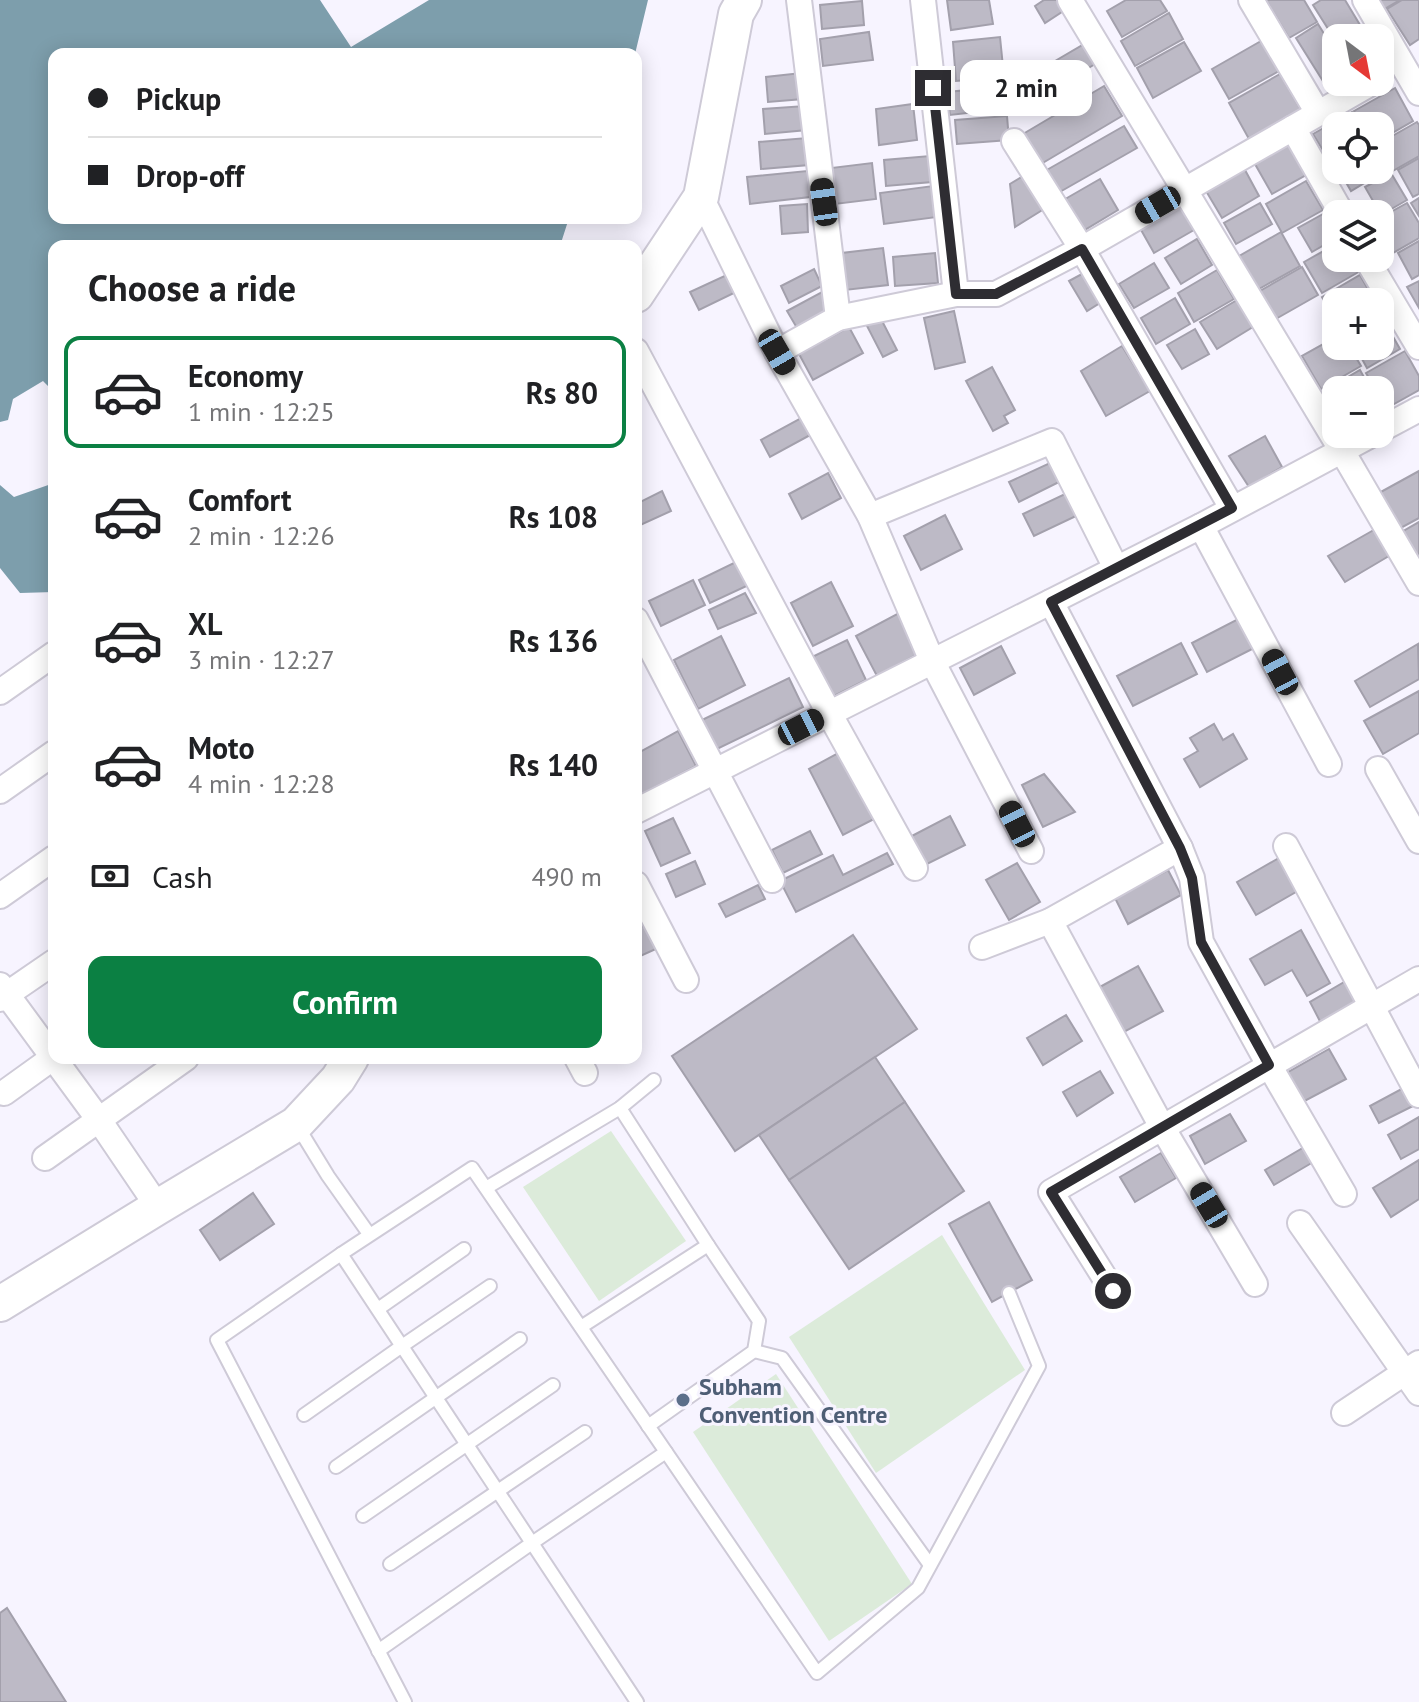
<!DOCTYPE html>
<html lang="en">
<head>
<meta charset="utf-8">
<style>
	:root { --surface:#fff; --page:#f2f2f2; --text:#202124; --muted:#757577; --line:#e0e0e0; --accent:#0b8043 }
	body { margin:0; font-family:"PT Sans",sans-serif; background:var(--page); color:var(--text); height:100vh; display:flex; flex-direction:column; font-size:30px; white-space:nowrap }
	* { box-sizing:border-box; margin:0 }
	p { font-size:26px; color:var(--muted) }
	.icon { flex:none; width:44px; height:44px; fill:none; stroke:currentColor; stroke-width:2; stroke-linecap:round; stroke-linejoin:round }
	.map { position:relative; flex:1; overflow:hidden }
	.details { position:absolute; left:48px; top:240px; width:594px; height:824px; display:flex; flex-direction:column; background:var(--surface); border-radius:16px; box-shadow:0 4px 20px #0003 }
	.details>* { flex:none }
	.hud { position:absolute; left:48px; top:48px; width:594px; height:176px; border-radius:16px; box-shadow:0 4px 20px #0003; display:grid; align-content:center; height:176px; padding:0 40px; background:var(--surface) }
	.needle { width:52px; rotate:148deg }
	.fabs { position:absolute; left:1322px; top:24px; display:grid; gap:16px }
	.fabs a { display:grid; place-items:center; width:72px; height:72px; border-radius:16px; background:var(--surface); box-shadow:0 4px 20px #0003; font-size:40px }
	.end { position:absolute; width:36px; height:36px; margin:-18px; border:10px solid #2e2d32; background:#fff; box-shadow:0 0 0 4px #fff }
	.from { border-radius:50% }
	.bubble { position:absolute; height:56px; border-radius:16px; background:var(--surface); box-shadow:0 4px 20px #0003; font-size:26px; font-weight:700; line-height:56px; text-align:center }
	.car { position:absolute; width:24px; height:48px; margin:-24px -12px; border-radius:10px; box-shadow:0 0 6px 2px #0007; background:linear-gradient(#222 24%,#8ab4d8 0 40%,#222 0 76%,#8ab4d8 0 86%,#222 0) }
	.hud b { display:flex; align-items:center; gap:28px; height:76px; font-size:30px }
	.hud b+b { border-top:2px solid var(--line) }
	.hud i { width:20px; height:20px; background:var(--text) }
	ul { padding:0; list-style:none }
	li { display:flex; align-items:center; gap:24px; height:112px; margin:0 16px 12px; padding:0 24px; border:4px solid transparent; border-radius:16px }
	li div { flex:1 }
	li b { display:block; font-size:30px }
	li em { font-style:normal; font-weight:700 }
	li.selected { border-color:var(--accent) }
	li>.icon { width:72px; height:72px; stroke-width:1.5 }
	h2 { padding:0 40px; font-size:36px; line-height:96px }
	.pay { display:flex; align-items:center; gap:20px; height:88px; padding:0 40px; font-size:30px }
	.pay p { margin-inline-start:auto }
	.cta { display:flex; gap:16px; margin-top:auto; padding:16px 40px }
	.cta a { flex:1; height:92px; border-radius:16px; background:var(--accent); color:#fff; font-size:32px; font-weight:700; line-height:92px; text-align:center }
	.map>svg:first-child { display:block }
</style>
</head>
<body>
<div class="map">
<svg width="1419" height="1702" viewBox="0 0 1419 1702">
	<rect width="100%" height="100%" fill="#f7f4ff"/>
	<g fill="#dcebda">
		<path d="M611,1131L686,1241L599,1301L523,1187Z"/>
		<path d="M942,1235L1025,1370L876,1473L789,1337Z"/>
		<path d="M776,1374L912,1584L829,1641L693,1432Z"/>
	</g>
	<g fill="#7d9eac">
		<path d="M0,0H320L351,47L429,0H648L635,54H54V218H569L560,246H54V392L43,381L13,399L8,420L0,422Z"/>
		<path d="M54,483V592L20,593L0,568V485L14,497Z"/>
	</g>
	<g fill="#bdbac6" stroke="#a3a0ac" stroke-width="2">
		<path d="M947,0H989L993,24L951,30Z"/>
		<path d="M1044,0H1063L1068,8L1045,23L1035,6Z"/>
		<path d="M1126,0H1160L1167,11L1122,37L1107,11Z"/>
		<path d="M1266,0H1304L1317,22L1289,38Z"/>
		<path d="M1321,0H1345L1360,25L1335,40L1313,5Z"/>
		<path d="M1375,0H1400L1381,11Z"/>
		<path d="M1402,0H1419V39L1410,45L1387,9Z"/>
		<path d="M862,1L864,25L822,29L820,5Z"/>
		<path d="M1169,13L1183,39L1135,66L1121,41Z"/>
		<path d="M1318,24L1336,53V82H1351L1331,94L1296,38Z"/>
		<path d="M1359,27L1365,38H1341Z"/>
		<path d="M869,32L873,60L823,66L820,39Z"/>
		<path d="M1000,37L1004,77L956,81L953,42Z"/>
		<path d="M1261,41L1279,71L1229,99L1212,69Z"/>
		<path d="M1184,42L1201,71L1153,98L1137,68Z"/>
		<path d="M1086,43L1097,63L1066,81L1055,61Z"/>
		<path d="M801,73L803,99L768,102L766,77Z"/>
		<path d="M1280,74L1301,110L1249,139L1229,103Z"/>
		<path d="M1104,86L1122,116L1041,164L1023,134Z"/>
		<path d="M1000,87L1002,109L950,115L947,92Z"/>
		<path d="M1395,88L1413,121L1380,140V126H1363L1354,111Z"/>
		<path d="M913,104L917,140L879,145L876,109Z"/>
		<path d="M805,106L807,130L765,134L763,109Z"/>
		<path d="M1352,112L1360,126H1336V159L1330,162L1313,134Z"/>
		<path d="M1007,116L1009,140L957,144L955,120Z"/>
		<path d="M1417,122L1419,125V156L1391,172L1380,153V143Z"/>
		<path d="M1124,126L1137,148L1058,193L1045,171Z"/>
		<path d="M807,138L809,165L761,169L759,142Z"/>
		<path d="M1289,144L1306,175L1272,194L1255,164Z"/>
		<path d="M930,156L932,182L886,186L884,160Z"/>
		<path d="M1419,158V194L1413,197L1398,170Z"/>
		<path d="M1380,160L1386,170L1351,191L1339,170H1380Z"/>
		<path d="M872,163L876,199L835,204L831,168Z"/>
		<path d="M1245,170L1259,196L1222,218L1206,191Z"/>
		<path d="M807,171L810,197L750,204L747,177Z"/>
		<path d="M1391,173L1407,200L1381,215L1365,187Z"/>
		<path d="M1023,176L1044,209L1015,227L1010,184Z"/>
		<path d="M1100,179L1118,210L1078,234L1060,202Z"/>
		<path d="M1306,181L1323,210L1282,233L1266,204Z"/>
		<path d="M933,186L937,217L884,224L880,193Z"/>
		<path d="M1419,198V216L1411,203Z"/>
		<path d="M1260,203L1272,224L1236,244L1224,223Z"/>
		<path d="M1407,203L1419,223V238L1386,257L1380,247V218Z"/>
		<path d="M807,204L808,232L782,234L780,206Z"/>
		<path d="M1180,205L1194,230L1154,253L1140,228Z"/>
		<path d="M1323,214L1336,238L1312,252L1298,228Z"/>
		<path d="M1281,232L1300,266L1259,289L1239,256Z"/>
		<path d="M1197,239L1212,265L1181,284L1165,258Z"/>
		<path d="M1419,241V275L1412,279L1398,253Z"/>
		<path d="M1336,244V258H1355L1362,270L1322,293L1304,262Z"/>
		<path d="M883,248L888,285L845,290L842,253Z"/>
		<path d="M935,253L938,283L895,286L893,257Z"/>
		<path d="M1154,263L1169,288L1134,308L1119,284Z"/>
		<path d="M1302,267L1318,295L1274,320L1258,292Z"/>
		<path d="M814,269L822,286L789,303L781,286Z"/>
		<path d="M1091,269L1108,298L1087,311L1069,281Z"/>
		<path d="M1217,270L1234,299L1194,322L1178,293Z"/>
		<path d="M731,273L740,290L699,310L690,292Z"/>
		<path d="M1360,275L1375,302H1336V322L1322,297Z"/>
		<path d="M1419,281V308L1407,287Z"/>
		<path d="M822,292L831,309L797,328L787,311Z"/>
		<path d="M1175,298L1190,324L1156,344L1141,318Z"/>
		<path d="M1237,300L1253,327L1217,349L1200,322Z"/>
		<path d="M954,311L965,362L935,369L924,318Z"/>
		<path d="M1380,314L1400,349L1367,368L1355,346H1380Z"/>
		<path d="M880,317L897,350L883,357L866,324Z"/>
		<path d="M849,327L863,353L813,380L799,354Z"/>
		<path d="M1195,329L1209,354L1182,369L1167,345Z"/>
		<path d="M1336,337V346H1349L1361,366L1321,389L1302,356Z"/>
		<path d="M1122,346L1150,391L1106,416L1081,371Z"/>
		<path d="M1405,351L1419,376V390L1387,408L1380,396V390H1376L1366,373Z"/>
		<path d="M992,367L1015,410L1004,416L1008,423L993,431L966,381Z"/>
		<path d="M1360,370L1371,390H1346L1341,381Z"/>
		<path d="M1340,382L1344,390H1336V417L1322,393Z"/>
		<path d="M803,417L812,434L770,457L761,440Z"/>
		<path d="M1265,436L1282,467L1249,487L1229,456Z"/>
		<path d="M1050,463L1059,482L1019,502L1009,482Z"/>
		<path d="M1419,471V518L1399,529L1379,493Z"/>
		<path d="M828,473L841,498L802,519L789,494Z"/>
		<path d="M662,491L671,511L636,527V504Z"/>
		<path d="M1065,494L1076,516L1034,536L1023,514Z"/>
		<path d="M945,515L962,549L921,570L904,536Z"/>
		<path d="M1419,522V557L1413,560L1398,534Z"/>
		<path d="M1379,527L1394,553L1345,582L1328,556Z"/>
		<path d="M742,559L753,583L710,603L699,580Z"/>
		<path d="M693,580L705,605L661,626L649,601Z"/>
		<path d="M831,582L853,626L813,646L791,603Z"/>
		<path d="M745,593L756,613L718,629L709,610Z"/>
		<path d="M899,613L920,653L877,676L856,636Z"/>
		<path d="M1244,616L1260,645L1207,672L1192,643Z"/>
		<path d="M721,636L745,685L698,709L674,660Z"/>
		<path d="M847,640L866,680L828,699L808,659Z"/>
		<path d="M1181,643L1197,674L1133,706L1117,676Z"/>
		<path d="M1418,644L1419,679L1370,707L1355,681Z"/>
		<path d="M1001,646L1015,673L974,695L960,668Z"/>
		<path d="M789,678L803,707L717,749L702,720Z"/>
		<path d="M1419,691V733L1383,754L1364,721Z"/>
		<path d="M1214,724L1223,740L1233,734L1247,759L1200,787L1184,759L1198,751L1190,738Z"/>
		<path d="M678,731L696,766L636,797V754Z"/>
		<path d="M840,752L874,819L843,835L809,769Z"/>
		<path d="M1044,774L1075,812L1043,827L1022,785Z"/>
		<path d="M950,816L965,845L923,866L908,838Z"/>
		<path d="M673,818L690,853L661,866L645,831Z"/>
		<path d="M810,831L822,854L783,873L772,850Z"/>
		<path d="M887,853L893,864L796,912L780,881L833,855L843,875Z"/>
		<path d="M1284,855L1303,888L1256,915L1237,882Z"/>
		<path d="M695,861L705,884L676,897L666,874Z"/>
		<path d="M1017,863L1040,902L1009,920L986,880Z"/>
		<path d="M1168,870L1181,895L1128,924L1115,898Z"/>
		<path d="M758,885L765,899L726,917L719,904Z"/>
		<path d="M647,924L658,948L636,958V929Z"/>
		<path d="M1301,930L1330,983L1307,996L1292,970L1265,985L1250,959Z"/>
		<path d="M853,935L917,1029L735,1151L672,1056Z"/>
		<path d="M1138,966L1163,1011L1122,1033L1098,988Z"/>
		<path d="M1351,978L1366,1003L1323,1027L1310,1002Z"/>
		<path d="M1066,1015L1082,1041L1043,1065L1027,1038Z"/>
		<path d="M1329,1049L1346,1079L1299,1104L1283,1075Z"/>
		<path d="M875,1057L905,1102L789,1180L759,1135Z"/>
		<path d="M1100,1071L1113,1093L1077,1116L1063,1092Z"/>
		<path d="M1407,1086L1417,1104L1379,1123L1370,1106Z"/>
		<path d="M905,1102L964,1191L849,1269L789,1180Z"/>
		<path d="M1230,1114L1246,1141L1205,1164L1190,1136Z"/>
		<path d="M1419,1117V1149L1401,1159L1388,1135Z"/>
		<path d="M1306,1146L1315,1161L1274,1185L1265,1170Z"/>
		<path d="M1161,1153L1176,1178L1135,1202L1120,1177Z"/>
		<path d="M1419,1160V1199L1391,1217L1373,1188Z"/>
		<path d="M253,1193L274,1224L220,1260L200,1230Z"/>
		<path d="M989,1202L1032,1280L992,1302L949,1224Z"/>
		<path d="M7,1608L66,1702H0V1613Z"/>
	</g>
	<g fill="none" stroke-linecap="round" stroke-linejoin="round">
		<defs>
			<g id="lane">
				<path d="M620,1108L708,1245L759,1321L754,1351L648,1426"/>
				<path d="M298,1127L328,1176L369,1234"/>
				<path d="M486,1188L620,1108L654,1080"/>
				<path d="M341,1254L217,1340L405,1702"/>
				<path d="M378,1309L464,1249"/>
				<path d="M581,1327L708,1245"/>
				<path d="M754,1351L782,1358L930,1565"/>
				<path d="M304,1415L402,1346L490,1286"/>
				<path d="M336,1467L520,1339"/>
				<path d="M363,1516L553,1385"/>
				<path d="M390,1564L585,1432"/>
				<path d="M378,1651L532,1543L666,1452"/>
				<path d="M637,1702L341,1254L472,1168L817,1673L918,1588L1039,1366L1009,1293"/>
			</g>
			<g id="street">
				<path d="M799,0L838,318"/>
				<path d="M923,0L956,294"/>
				<path d="M1070,0L1342,451L1419,583"/>
				<path d="M1251,0L1318,113"/>
				<path d="M1365,0L1419,93"/>
				<path d="M1293,128L1342,214"/>
				<path d="M1014,141L1082,249L1232,508"/>
				<path d="M701,197L777,352L870,516L932,661L1031,851"/>
				<path d="M1366,258L1419,347"/>
				<path d="M636,351L829,713L915,868"/>
				<path d="M777,352L838,318L956,294H996L1082,249L1373,82"/>
				<path d="M1380,430L1419,409"/>
				<path d="M870,516L1052,441L1116,568"/>
				<path d="M1201,526L1329,764"/>
				<path d="M1051,602L1180,848L1192,878L1201,942L1269,1065L1344,1194"/>
				<path d="M636,620L772,880"/>
				<path d="M0,692L54,654"/>
				<path d="M1378,769L1419,841"/>
				<path d="M0,791L54,753"/>
				<path d="M636,811L1201,526L1373,434"/>
				<path d="M1286,846L1419,1095"/>
				<path d="M636,884L686,980"/>
				<path d="M0,896L54,858"/>
				<path d="M1050,921L1162,1127L1255,1284"/>
				<path d="M982,947L1050,921L1180,848"/>
				<path d="M0,985L99,1120L158,1207"/>
				<path d="M0,999L54,962"/>
				<path d="M577,1058L585,1073"/>
				<path d="M4,1093L54,1057"/>
				<path d="M45,1158L186,1058"/>
				<path d="M1300,1223L1419,1393"/>
				<path d="M1113,1291L1051,1192L1419,979"/>
				<path d="M1344,1413L1419,1363"/>
			</g>
			<g id="secondary">
				<path d="M636,295L701,197L736,14L744,0"/>
				<path d="M0,1304L158,1207L296,1124L338,1079L351,1058"/>
			</g>
		</defs>
		<use href="#lane" stroke="#cecad7" stroke-width="16"/>
		<use href="#street" stroke="#cecad7" stroke-width="28"/>
		<use href="#secondary" stroke="#cecad7" stroke-width="38"/>
		<use href="#lane" stroke="#fff" stroke-width="12"/>
		<use href="#street" stroke="#fff" stroke-width="24"/>
		<use href="#secondary" stroke="#fff" stroke-width="34"/>
	</g>
	<g fill="none" stroke-linecap="round" stroke-linejoin="round">
		<path stroke="#2e2d32" stroke-width="10" d="M933,88L956,294H996L1082,249L1232,508L1051,602L1180,848L1192,878L1201,942L1269,1065L1051,1192L1113,1291"/>
	</g>
	<circle fill="#5c6f8a" stroke="#f7f4ff" stroke-width="3" cx="683" cy="1400" r="8"/>
	<g text-anchor="middle" dominant-baseline="central" stroke-width="6" stroke-linejoin="round" paint-order="stroke">
		<g font-size="24" font-weight="bold" fill="#4e5e75" stroke="#f7f4ff" text-anchor="start">
			<text x="699" y="1386">Subham<tspan x="699" dy="28">Convention Centre</tspan></text>
		</g>
	</g>
</svg>
<div class="fabs">
<a><svg class="needle" viewBox="-14 -14 28 28"><path d="M0-13l5 13h-10z" fill="#e53935"/><path d="M0 13l5-13h-10z" fill="#757577"/></svg></a>
<a><svg class="icon" aria-label="locate" viewBox="0 0 24 24"><circle cx="12" cy="12" r="6"/><path d="M12 2v4M12 18v4M2 12h4M18 12h4"/></svg></a>
<a><svg class="icon" aria-label="layers" viewBox="0 0 24 24"><path d="M12 4l9 5-9 5-9-5zM3 14l9 5 9-5"/></svg></a>
<a>+</a>
<a>−</a>
</div>
<i class="end from" style="left:1113px;top:1291px"></i>
<i class="end" style="left:933px;top:88px"></i>
<div class="bubble" style="left:960px;top:60px;width:132px">2 min</div>
<i class="car" style="left:824px;top:202px;rotate:352deg"></i>
<i class="car" style="left:1158px;top:205px;rotate:240deg"></i>
<i class="car" style="left:777px;top:352px;rotate:150deg"></i>
<i class="car" style="left:1280px;top:672px;rotate:332deg"></i>
<i class="car" style="left:801px;top:727px;rotate:63deg"></i>
<i class="car" style="left:1017px;top:824px;rotate:333deg"></i>
<i class="car" style="left:1209px;top:1205px;rotate:329deg"></i>
<div class="hud">
<b><i class="from"></i>Pickup</b>
<b><i></i>Drop-off</b>
</div>
<section class="details">
<h2>Choose a ride</h2>
<ul>
<li class="selected"><svg class="icon" aria-label="car" viewBox="0 0 24 24"><path d="M5 17H2v-5l4-1 3-4h7l3 4 3 1v5h-3M9 17h6M6 11h13"/><circle cx="7" cy="17" r="2"/><circle cx="17" cy="17" r="2"/></svg><div><b>Economy</b><p>1 min · 12:25</p></div><em>Rs 80</em></li>
<li><svg class="icon" aria-label="car" viewBox="0 0 24 24"><path d="M5 17H2v-5l4-1 3-4h7l3 4 3 1v5h-3M9 17h6M6 11h13"/><circle cx="7" cy="17" r="2"/><circle cx="17" cy="17" r="2"/></svg><div><b>Comfort</b><p>2 min · 12:26</p></div><em>Rs 108</em></li>
<li><svg class="icon" aria-label="car" viewBox="0 0 24 24"><path d="M5 17H2v-5l4-1 3-4h7l3 4 3 1v5h-3M9 17h6M6 11h13"/><circle cx="7" cy="17" r="2"/><circle cx="17" cy="17" r="2"/></svg><div><b>XL</b><p>3 min · 12:27</p></div><em>Rs 136</em></li>
<li><svg class="icon" aria-label="car" viewBox="0 0 24 24"><path d="M5 17H2v-5l4-1 3-4h7l3 4 3 1v5h-3M9 17h6M6 11h13"/><circle cx="7" cy="17" r="2"/><circle cx="17" cy="17" r="2"/></svg><div><b>Moto</b><p>4 min · 12:28</p></div><em>Rs 140</em></li>
</ul>
<div class="pay"><svg class="icon" aria-label="cash" viewBox="0 0 24 24"><path d="M3 7h18v10H3z"/><circle cx="12" cy="12" r="2"/></svg>Cash<p>490 m</p></div>
<div class="cta"><a>Confirm</a></div>
</section>
</div>
</body>
</html>
